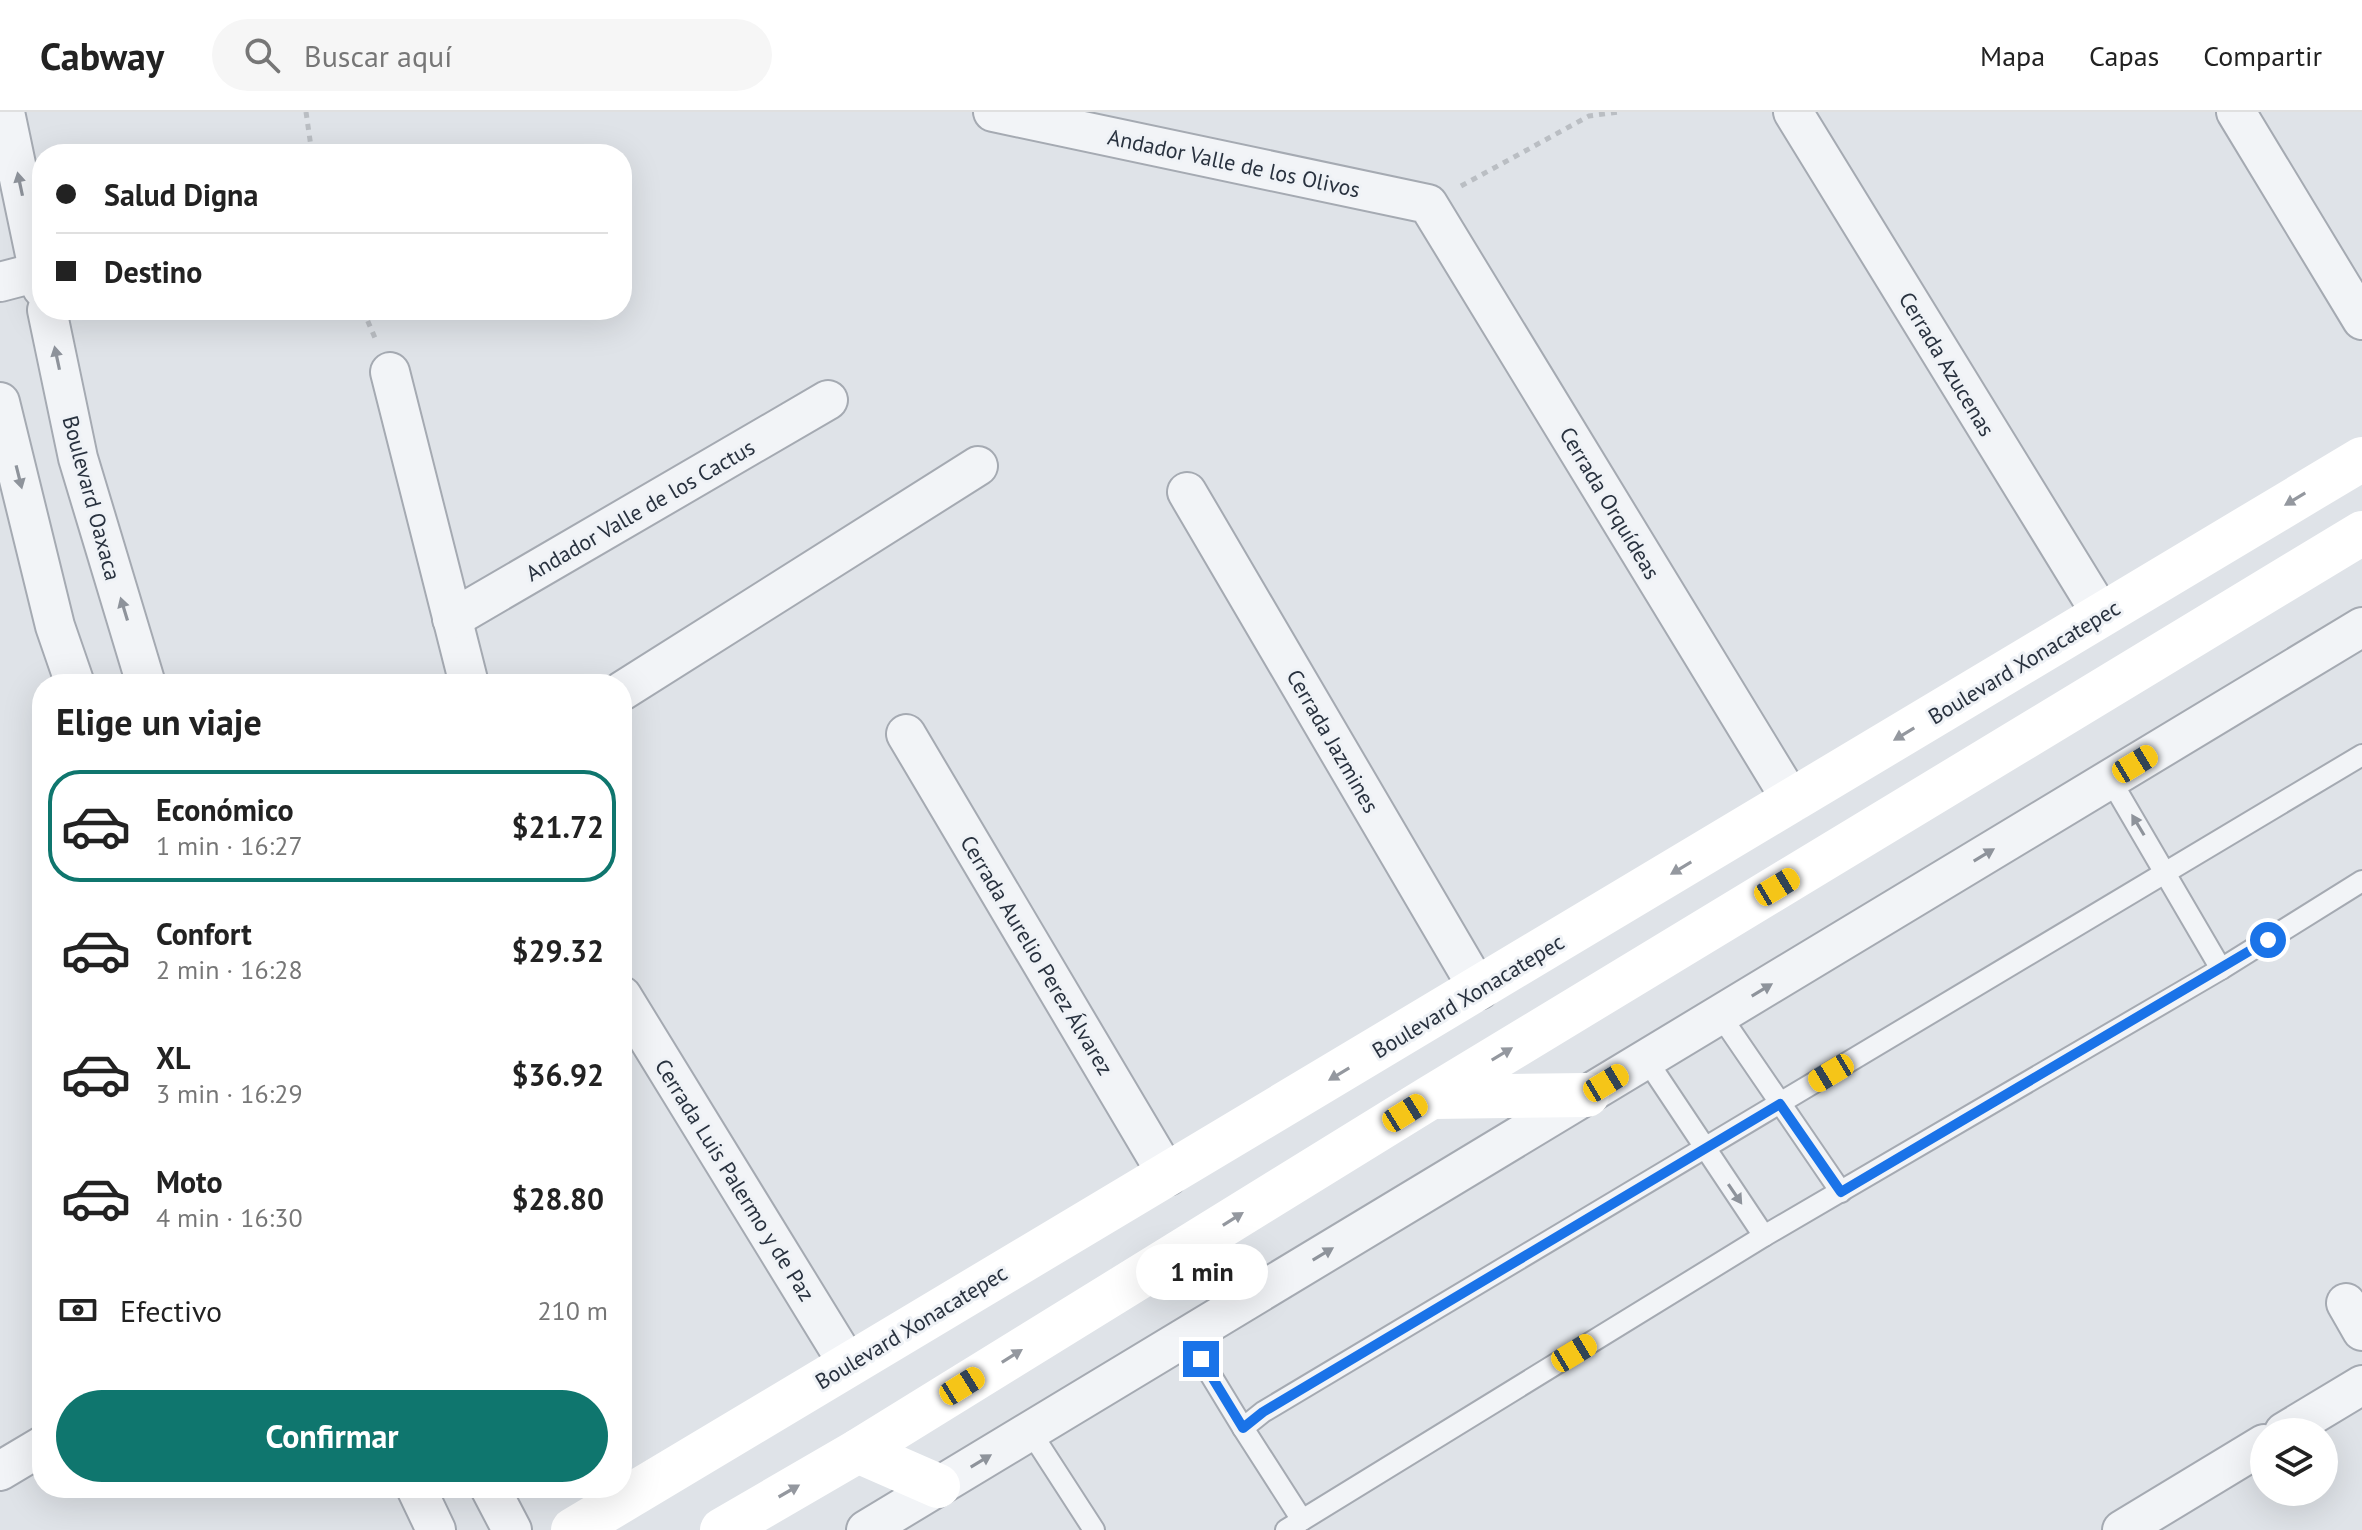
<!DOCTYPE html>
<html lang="es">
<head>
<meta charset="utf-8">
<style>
	:root { --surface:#fff; --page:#f6f6f6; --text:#222; --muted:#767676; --line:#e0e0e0; --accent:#0f766e }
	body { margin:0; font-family:"PT Sans",sans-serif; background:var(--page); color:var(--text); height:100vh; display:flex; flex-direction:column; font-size:30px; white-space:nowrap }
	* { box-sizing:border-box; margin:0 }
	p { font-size:26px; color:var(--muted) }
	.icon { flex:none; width:44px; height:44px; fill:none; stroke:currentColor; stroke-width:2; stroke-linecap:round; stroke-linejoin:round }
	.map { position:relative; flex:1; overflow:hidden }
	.side { position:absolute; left:32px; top:562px; width:600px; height:824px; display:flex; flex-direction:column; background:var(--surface); border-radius:32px; box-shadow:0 8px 32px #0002 }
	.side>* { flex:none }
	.hud { position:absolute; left:32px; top:32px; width:600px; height:176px; border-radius:32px; box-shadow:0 8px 32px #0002; display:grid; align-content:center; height:176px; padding:0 24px; background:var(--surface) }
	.tools { position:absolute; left:2250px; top:1306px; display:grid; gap:16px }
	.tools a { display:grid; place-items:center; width:88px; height:88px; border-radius:50%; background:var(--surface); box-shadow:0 8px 32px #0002; font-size:40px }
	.end { position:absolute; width:36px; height:36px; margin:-18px; border:10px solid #1a73e8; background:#fff; box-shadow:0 0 0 4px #fff }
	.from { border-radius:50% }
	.bubble { position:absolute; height:56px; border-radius:28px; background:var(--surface); box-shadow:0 8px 32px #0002; font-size:26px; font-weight:700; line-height:56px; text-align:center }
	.car { position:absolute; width:24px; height:48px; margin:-24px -12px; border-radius:10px; box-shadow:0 0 6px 2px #0007; background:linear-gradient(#f5c518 24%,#345 0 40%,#f5c518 0 76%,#345 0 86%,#f5c518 0) }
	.hud b { display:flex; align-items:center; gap:28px; height:76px; font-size:30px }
	.hud b+b { border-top:2px solid var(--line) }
	.hud i { width:20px; height:20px; background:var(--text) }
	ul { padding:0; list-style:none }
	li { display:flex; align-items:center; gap:24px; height:112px; margin:0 16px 12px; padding:0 8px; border:4px solid transparent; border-radius:32px }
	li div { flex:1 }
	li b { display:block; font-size:30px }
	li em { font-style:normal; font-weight:700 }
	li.active { border-color:var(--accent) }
	li>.icon { width:72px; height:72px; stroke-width:1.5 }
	h2 { padding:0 24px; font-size:36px; line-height:96px }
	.pay { display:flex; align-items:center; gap:20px; height:88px; padding:0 24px; font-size:30px }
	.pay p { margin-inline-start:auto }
	.cta { display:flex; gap:16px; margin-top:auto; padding:16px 24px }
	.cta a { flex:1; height:92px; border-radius:48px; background:var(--accent); color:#fff; font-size:32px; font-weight:700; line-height:92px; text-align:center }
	header { display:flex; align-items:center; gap:48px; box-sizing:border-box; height:112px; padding:0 40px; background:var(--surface); border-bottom:2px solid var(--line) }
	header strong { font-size:38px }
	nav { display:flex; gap:44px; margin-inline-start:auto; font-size:28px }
	.search { width:560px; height:72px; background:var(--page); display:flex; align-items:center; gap:20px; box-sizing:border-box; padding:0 28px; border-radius:44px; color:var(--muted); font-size:30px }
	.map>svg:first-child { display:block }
</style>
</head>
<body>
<header>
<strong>Cabway</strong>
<div class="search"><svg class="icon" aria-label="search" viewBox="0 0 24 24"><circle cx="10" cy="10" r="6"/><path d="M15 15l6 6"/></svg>Buscar aquí</div>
<nav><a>Mapa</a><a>Capas</a><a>Compartir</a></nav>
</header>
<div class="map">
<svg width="2362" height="1418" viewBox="0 0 2362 1418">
	<rect width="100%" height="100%" fill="#dfe3e8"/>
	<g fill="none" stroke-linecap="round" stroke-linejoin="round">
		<defs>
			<g id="lane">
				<path d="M2110,667L2221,857"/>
				<path d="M1720,903L1841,1080"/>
				<path d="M1646,947L1764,1124"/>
				<path d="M1187,1224L1243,1316"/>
				<path d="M1030,1319L1094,1418"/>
				<path d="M1302,1408L1243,1316L1263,1300L2362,643"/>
				<path d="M1286,1418L1764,1124L2221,857L2362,769"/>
			</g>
			<g id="street">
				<path d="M5,0L42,176"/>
				<path d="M993,0L1428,92L1792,689"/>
				<path d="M1793,0L2102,503"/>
				<path d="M2236,0L2362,208"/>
				<path d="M0,170L42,159"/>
				<path d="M47,198L78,346L146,572"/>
				<path d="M390,260L469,572"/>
				<path d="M0,290L55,514L75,572"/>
				<path d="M1187,380L1479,878"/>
				<path d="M452,507L828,288"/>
				<path d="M622,579L978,354"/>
				<path d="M906,622L1168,1064"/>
				<path d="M622,884L848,1252"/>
				<path d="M2346,1191L2362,1219"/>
				<path d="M2284,1320L2362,1273"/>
				<path d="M0,1359L42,1334"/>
				<path d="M416,1376L436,1418"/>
				<path d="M490,1376L512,1418"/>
				<path d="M866,1418L2362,515"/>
				<path d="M2122,1418L2264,1332"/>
			</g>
		</defs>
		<use href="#lane" stroke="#a5aab2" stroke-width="24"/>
		<use href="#street" stroke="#a5aab2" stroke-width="42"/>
		<g stroke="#babec3" stroke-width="5" stroke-dasharray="6 6" stroke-linecap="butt">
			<path d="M306,0L312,42"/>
			<path d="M1461,74L1589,4L1618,0"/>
			<path d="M363,198L375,226"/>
		</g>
		<use href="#lane" stroke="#f2f4f7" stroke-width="20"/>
		<use href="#street" stroke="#f2f4f7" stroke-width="38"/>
		<g stroke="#fff" stroke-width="44">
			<path d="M1433,985L1587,983"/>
			<path d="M858,1339L938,1374"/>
			<path d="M573,1418L2362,347"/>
			<path d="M722,1418L858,1339L1431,985L2362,421"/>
		</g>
	</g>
	<defs><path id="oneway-solid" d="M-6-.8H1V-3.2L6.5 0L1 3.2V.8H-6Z" transform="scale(2)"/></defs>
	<g fill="#8e939b">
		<use href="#oneway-solid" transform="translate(20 72) rotate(-102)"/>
		<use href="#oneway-solid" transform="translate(57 246) rotate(-102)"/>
		<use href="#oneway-solid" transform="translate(19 365) rotate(76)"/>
		<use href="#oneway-solid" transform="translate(124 497) rotate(-107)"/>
		<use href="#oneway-solid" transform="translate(2138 713) rotate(-121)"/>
		<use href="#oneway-solid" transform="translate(1984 743) rotate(-31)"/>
		<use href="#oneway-solid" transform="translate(1762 878) rotate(-31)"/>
		<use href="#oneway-solid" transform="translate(1735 1082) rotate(56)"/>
		<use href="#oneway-solid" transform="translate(1323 1142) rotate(-31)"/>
		<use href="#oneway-solid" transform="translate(981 1349) rotate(-31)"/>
	</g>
	<g fill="#94989f">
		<use href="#oneway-solid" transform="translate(2295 387) rotate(149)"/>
		<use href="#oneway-solid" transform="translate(1904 622) rotate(149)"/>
		<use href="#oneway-solid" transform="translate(1681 756) rotate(149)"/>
		<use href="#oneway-solid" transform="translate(1502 942) rotate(-31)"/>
		<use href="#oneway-solid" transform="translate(1339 962) rotate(149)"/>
		<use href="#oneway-solid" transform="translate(1233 1107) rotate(-32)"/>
		<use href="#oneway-solid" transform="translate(1012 1244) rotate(-32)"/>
		<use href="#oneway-solid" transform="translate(789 1379) rotate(-30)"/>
	</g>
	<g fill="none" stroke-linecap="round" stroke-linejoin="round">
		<path stroke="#1a73e8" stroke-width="10" d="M1201,1247L1243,1316L1263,1300L1780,992L1841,1080L2268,828"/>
	</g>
	<g text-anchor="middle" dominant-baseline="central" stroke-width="6" stroke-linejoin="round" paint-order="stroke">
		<g font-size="22" fill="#29323f" stroke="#eff2f6">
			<text transform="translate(1234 51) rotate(12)">Andador Valle de los Olivos</text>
			<text transform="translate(1947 252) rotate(59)">Cerrada Azucenas</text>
			<text transform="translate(92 386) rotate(75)">Boulevard Oaxaca</text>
			<text transform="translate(1610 391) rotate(59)">Cerrada Orquídeas</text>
			<text transform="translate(640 398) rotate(-30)">Andador Valle de los Cactus</text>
			<text transform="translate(2024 550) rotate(-31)">Boulevard Xonacatepec</text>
			<text transform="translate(1333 629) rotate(60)">Cerrada Jazmines</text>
			<text transform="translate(1037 843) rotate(59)">Cerrada Aurelio Perez Álvarez</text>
			<text transform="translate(1468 884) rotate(-31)">Boulevard Xonacatepec</text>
			<text transform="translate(735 1068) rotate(58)">Cerrada Luis Palermo y de Paz</text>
			<text transform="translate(911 1215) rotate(-31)">Boulevard Xonacatepec</text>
		</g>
	</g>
</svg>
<div class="tools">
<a><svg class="icon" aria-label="layers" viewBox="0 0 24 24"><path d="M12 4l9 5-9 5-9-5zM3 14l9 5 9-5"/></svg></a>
</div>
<i class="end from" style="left:2268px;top:828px"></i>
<i class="end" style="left:1201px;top:1247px"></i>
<div class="bubble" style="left:1136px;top:1132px;width:132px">1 min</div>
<i class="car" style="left:2135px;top:652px;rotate:59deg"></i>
<i class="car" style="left:1777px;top:775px;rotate:59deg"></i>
<i class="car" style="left:1831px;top:961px;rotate:239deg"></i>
<i class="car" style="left:1606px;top:971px;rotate:59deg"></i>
<i class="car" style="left:1405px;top:1001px;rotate:58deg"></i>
<i class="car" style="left:1574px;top:1241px;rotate:59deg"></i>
<i class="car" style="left:962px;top:1274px;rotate:58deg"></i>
<div class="hud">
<b><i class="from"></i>Salud Digna</b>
<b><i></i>Destino</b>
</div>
<section class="side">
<h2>Elige un viaje</h2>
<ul>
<li class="active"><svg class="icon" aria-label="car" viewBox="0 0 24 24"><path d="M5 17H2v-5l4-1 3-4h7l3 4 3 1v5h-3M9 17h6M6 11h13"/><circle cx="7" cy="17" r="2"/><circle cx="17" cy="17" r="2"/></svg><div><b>Económico</b><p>1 min · 16:27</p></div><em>$21.72</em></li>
<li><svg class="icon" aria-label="car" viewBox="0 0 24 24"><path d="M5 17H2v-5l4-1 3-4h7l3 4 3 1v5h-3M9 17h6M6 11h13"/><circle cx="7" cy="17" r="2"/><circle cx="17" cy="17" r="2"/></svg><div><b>Confort</b><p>2 min · 16:28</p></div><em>$29.32</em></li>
<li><svg class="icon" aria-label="car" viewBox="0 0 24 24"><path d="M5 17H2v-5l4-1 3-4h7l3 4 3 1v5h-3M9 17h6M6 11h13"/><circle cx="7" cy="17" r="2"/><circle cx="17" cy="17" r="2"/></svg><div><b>XL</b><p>3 min · 16:29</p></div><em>$36.92</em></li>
<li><svg class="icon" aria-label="car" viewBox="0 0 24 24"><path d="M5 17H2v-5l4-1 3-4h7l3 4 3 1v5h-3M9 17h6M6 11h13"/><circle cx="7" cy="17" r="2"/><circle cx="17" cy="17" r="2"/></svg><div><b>Moto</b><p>4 min · 16:30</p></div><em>$28.80</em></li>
</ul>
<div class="pay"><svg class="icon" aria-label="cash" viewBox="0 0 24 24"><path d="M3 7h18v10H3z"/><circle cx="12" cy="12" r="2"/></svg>Efectivo<p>210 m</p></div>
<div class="cta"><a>Confirmar</a></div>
</section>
</div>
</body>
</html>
